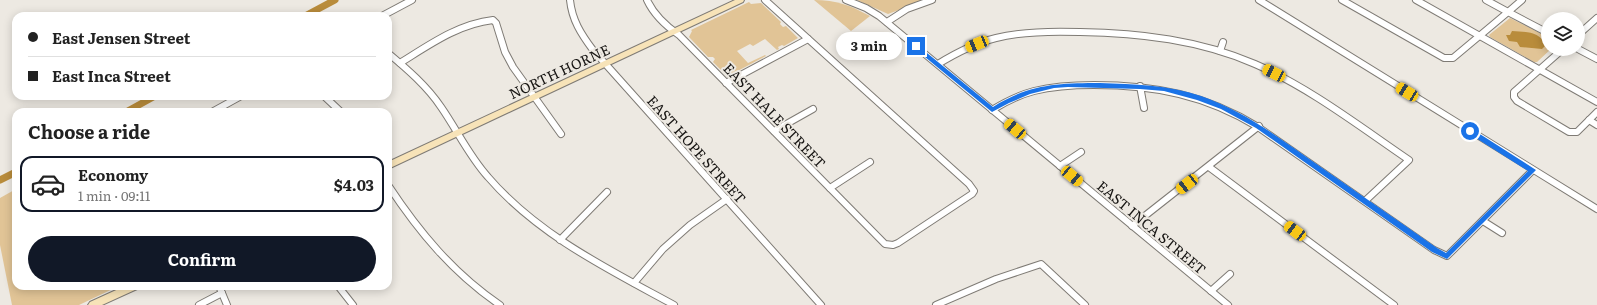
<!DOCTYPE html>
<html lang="en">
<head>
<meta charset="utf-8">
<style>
	:root { --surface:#fff; --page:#f6f6f6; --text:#222; --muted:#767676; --line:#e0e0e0; --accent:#111827 }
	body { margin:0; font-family:Literata,serif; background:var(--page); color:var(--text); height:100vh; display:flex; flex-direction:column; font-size:15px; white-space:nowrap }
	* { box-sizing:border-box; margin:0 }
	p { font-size:13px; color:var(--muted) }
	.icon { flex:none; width:22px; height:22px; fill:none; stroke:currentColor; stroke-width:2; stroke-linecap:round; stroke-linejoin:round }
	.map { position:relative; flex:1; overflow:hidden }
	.drawer { position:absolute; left:12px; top:108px; width:380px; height:182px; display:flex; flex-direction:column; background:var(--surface); border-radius:12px; box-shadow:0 2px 10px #0003 }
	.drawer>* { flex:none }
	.banner { position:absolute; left:12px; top:12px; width:380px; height:88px; border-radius:12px; box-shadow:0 2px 10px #0003; display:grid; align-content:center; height:88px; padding:0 16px; background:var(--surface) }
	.buttons { position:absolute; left:1541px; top:12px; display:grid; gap:8px }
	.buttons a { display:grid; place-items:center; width:44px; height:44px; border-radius:50%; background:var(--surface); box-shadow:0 2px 10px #0003; font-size:20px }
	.end { position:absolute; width:18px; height:18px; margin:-9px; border:5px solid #1a73e8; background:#fff; box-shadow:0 0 0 2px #fff }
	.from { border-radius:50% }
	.bubble { position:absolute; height:28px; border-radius:14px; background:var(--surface); box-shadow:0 2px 10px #0003; font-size:13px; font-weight:700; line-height:28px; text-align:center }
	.car { position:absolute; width:12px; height:24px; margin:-12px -6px; border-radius:5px; box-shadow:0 0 3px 1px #0007; background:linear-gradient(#f5c518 24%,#345 0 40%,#f5c518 0 76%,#345 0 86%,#f5c518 0) }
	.banner b { display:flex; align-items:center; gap:14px; height:38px; font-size:15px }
	.banner b+b { border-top:1px solid var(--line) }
	.banner i { width:10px; height:10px; background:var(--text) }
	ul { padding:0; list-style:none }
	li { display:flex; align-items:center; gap:12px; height:56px; margin:0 8px 6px; padding:0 8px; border:2px solid var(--line); border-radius:12px }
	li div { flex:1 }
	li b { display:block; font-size:15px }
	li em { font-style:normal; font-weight:700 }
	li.selected { border-color:var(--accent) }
	li>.icon { width:36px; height:36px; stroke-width:1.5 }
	h2 { padding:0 16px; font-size:18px; line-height:48px }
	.button { display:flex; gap:8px; margin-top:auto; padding:8px 16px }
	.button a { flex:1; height:46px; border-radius:24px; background:var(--accent); color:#fff; font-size:16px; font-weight:700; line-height:46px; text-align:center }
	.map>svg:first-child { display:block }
</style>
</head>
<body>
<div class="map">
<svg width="1597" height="305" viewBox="0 0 1597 305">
	<rect width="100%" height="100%" fill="#ede9e2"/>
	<g fill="#e1c496">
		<path d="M814,0C837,0 849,5 870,16L851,31Z"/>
		<path d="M857,0H926L888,14Z"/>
		<path d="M749,2L751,4L761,3L781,22L780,24L783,27L786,26L798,38L784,46L782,45L778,47L779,49L777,50L765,39L753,46L750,44L737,51L748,63L765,55L766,56L730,75H726L713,62L715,59L713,57H708L689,37L692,31L691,30Z"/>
		<path d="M1510,18L1548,37V49H1551L1537,62H1534L1490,37L1489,35Z"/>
		<path d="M16,189V286H119L79,305H12L0,245V198Z"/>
	</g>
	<path fill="#b98c3b" d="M1512,31C1526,32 1539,31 1546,45L1542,49L1520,47L1517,42L1509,41L1506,35H1510Z"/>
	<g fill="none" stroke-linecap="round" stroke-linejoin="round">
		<g stroke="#b98c3b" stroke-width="7">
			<path d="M305,16L335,0"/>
			<path d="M126,112L155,96"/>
			<path d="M0,180L16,172"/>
		</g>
		<defs>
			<g id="street">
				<path d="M570,0C572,20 581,34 593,50L821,305"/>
				<path d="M647,0C654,15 666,26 679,35L885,244L893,245L898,243L972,194L974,191L969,184L765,0"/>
				<path d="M846,0L866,8L879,16L1228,305"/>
				<path d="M1259,0L1597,209"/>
				<path d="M1342,0L1444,58H1453L1508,12L1548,33"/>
				<path d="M1416,0L1597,102"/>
				<path d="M1486,0L1508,12L1522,0"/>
				<path d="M382,16L412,0"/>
				<path d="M887,22L907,9L932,0"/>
				<path d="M1578,35L1597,18"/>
				<path d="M1563,49L1514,92V97L1517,101L1569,132H1577L1597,112"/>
				<path d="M1578,49L1597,59"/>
				<path d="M1220,51L1223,42"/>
				<path d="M388,53C407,69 427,86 441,107C457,130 469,156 488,177C538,235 608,269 674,305"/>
				<path d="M400,63C429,45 458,24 493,20L496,23L505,52L513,67L561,134"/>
				<path d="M938,64C956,53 975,43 996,38C1023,31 1052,31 1080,32C1140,33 1200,40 1255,64C1310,88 1359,126 1409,160L1365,201"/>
				<path d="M726,83L808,39"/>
				<path d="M1140,86L1144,108"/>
				<path d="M324,96L341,112"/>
				<path d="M992,110C1005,102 1019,95 1034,91C1054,86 1074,85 1094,85C1155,85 1206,95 1258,127L1434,250L1447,256L1533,170"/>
				<path d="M212,112L241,96"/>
				<path d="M1589,120L1597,125"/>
				<path d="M774,131L813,109"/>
				<path d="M1060,166L1081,152"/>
				<path d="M1209,167L1394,305"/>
				<path d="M388,185C419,232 453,273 500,305"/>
				<path d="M830,188L870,162"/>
				<path d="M1483,221L1502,233"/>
				<path d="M1132,226L1259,126"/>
				<path d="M560,240L607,192"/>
				<path d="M634,283L663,249L690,225L727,199"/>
				<path d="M219,286L227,305"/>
				<path d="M338,286L353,305"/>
				<path d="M1211,291L1230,274"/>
				<path d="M199,305L222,293"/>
				<path d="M936,305L996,279L1041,264L1085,305"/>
			</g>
			<g id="secondary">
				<path d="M735,0H744L743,2L388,169V162Z"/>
				<path d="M125,286H138L137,289L102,305H88L90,302Z"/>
			</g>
		</defs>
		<use href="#street" stroke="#7f7b75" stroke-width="8"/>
		<use href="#secondary" stroke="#7f7b75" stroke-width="2"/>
		<use href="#street" stroke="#fff" stroke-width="6"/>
		<use href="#secondary" fill="#f7e3b8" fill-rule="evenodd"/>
	</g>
	<path fill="#1a73e8" d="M916,44L993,107C1029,84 1059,83 1100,83C1134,84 1168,85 1201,96C1244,111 1281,139 1318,165C1357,192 1397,220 1437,248L1446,253L1528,171L1468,133V129H1472L1536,170L1447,259L1432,252L1256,128L1221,109L1197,100L1164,91L1140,89L1068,87L1054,88L1030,94L1009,103L992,112L914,48L913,46Z"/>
	<g text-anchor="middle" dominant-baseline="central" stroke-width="4" stroke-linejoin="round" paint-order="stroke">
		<g font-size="14" fill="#171513" stroke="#ede9e2">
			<text transform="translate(559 71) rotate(-25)">NORTH HORNE</text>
			<text transform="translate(775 115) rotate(46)">EAST HALE STREET</text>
			<text transform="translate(697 149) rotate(48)">EAST HOPE STREET</text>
			<text transform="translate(1152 227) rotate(40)">EAST INCA STREET</text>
		</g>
	</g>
</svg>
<div class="buttons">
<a><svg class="icon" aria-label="layers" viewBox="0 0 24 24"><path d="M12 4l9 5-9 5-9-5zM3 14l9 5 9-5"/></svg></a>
</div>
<i class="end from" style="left:1470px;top:131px"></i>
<i class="end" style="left:916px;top:46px"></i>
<div class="bubble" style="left:836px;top:32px;width:66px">3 min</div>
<i class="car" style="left:977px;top:44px;rotate:248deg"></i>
<i class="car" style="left:1274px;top:73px;rotate:296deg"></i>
<i class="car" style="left:1407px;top:92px;rotate:302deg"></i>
<i class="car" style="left:1015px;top:129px;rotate:310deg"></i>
<i class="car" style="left:1072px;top:176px;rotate:130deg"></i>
<i class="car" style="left:1187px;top:184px;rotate:232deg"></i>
<i class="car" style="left:1295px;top:231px;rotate:307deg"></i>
<div class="banner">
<b><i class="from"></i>East Jensen Street</b>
<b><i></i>East Inca Street</b>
</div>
<section class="drawer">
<h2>Choose a ride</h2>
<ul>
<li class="selected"><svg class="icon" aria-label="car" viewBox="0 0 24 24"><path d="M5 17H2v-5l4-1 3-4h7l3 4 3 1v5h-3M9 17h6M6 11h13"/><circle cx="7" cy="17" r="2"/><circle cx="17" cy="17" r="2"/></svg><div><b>Economy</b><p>1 min · 09:11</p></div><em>$4.03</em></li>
</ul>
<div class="button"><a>Confirm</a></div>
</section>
</div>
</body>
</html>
